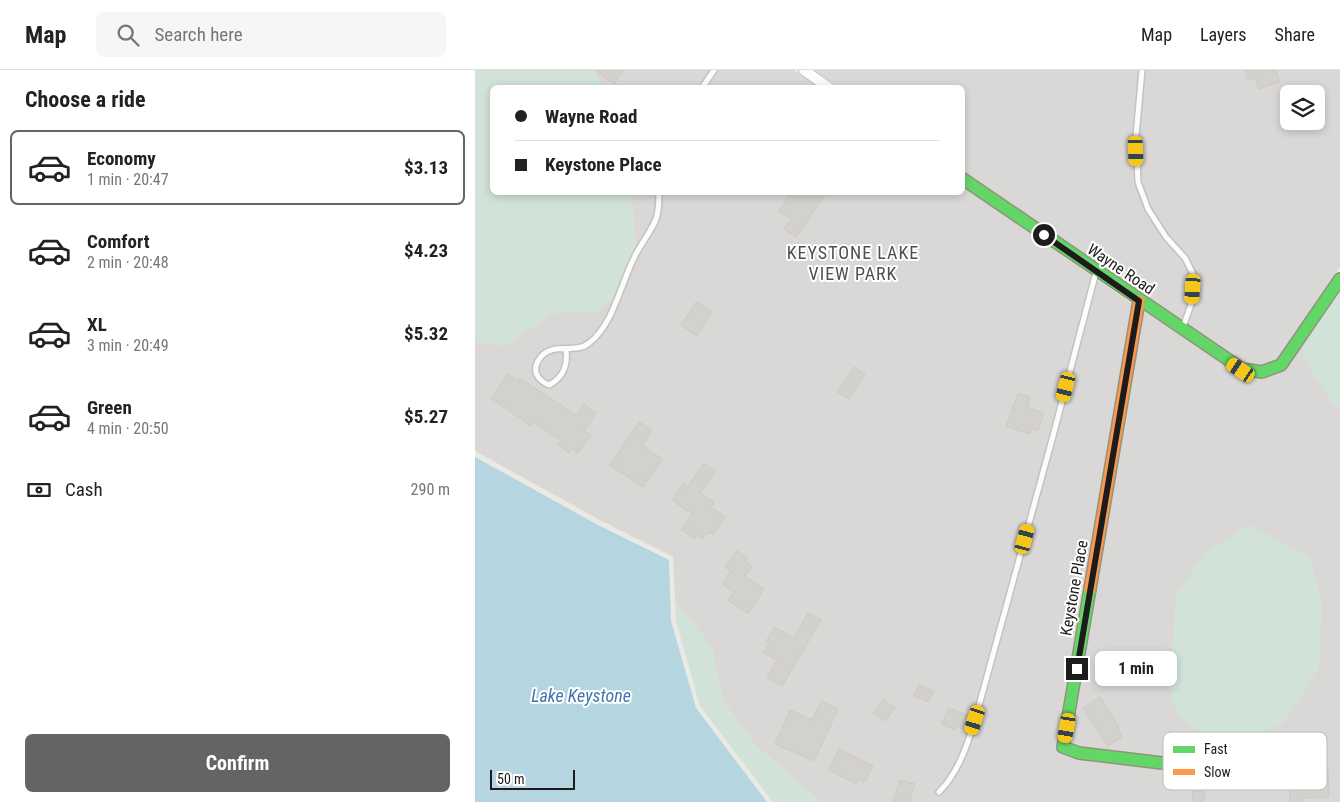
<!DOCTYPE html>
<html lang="en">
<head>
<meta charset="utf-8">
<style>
	:root { --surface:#fff; --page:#f6f6f6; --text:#222; --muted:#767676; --line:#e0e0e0; --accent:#646462 }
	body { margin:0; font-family:"Roboto Condensed",sans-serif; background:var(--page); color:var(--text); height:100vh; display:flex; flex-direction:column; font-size:19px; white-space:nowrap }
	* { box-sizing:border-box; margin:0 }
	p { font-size:16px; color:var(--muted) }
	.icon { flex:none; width:28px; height:28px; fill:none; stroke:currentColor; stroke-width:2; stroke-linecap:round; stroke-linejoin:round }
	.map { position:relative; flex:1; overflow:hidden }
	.panel { display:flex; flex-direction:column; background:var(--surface); width:475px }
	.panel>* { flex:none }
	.banner { position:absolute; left:15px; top:15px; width:475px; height:110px; border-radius:8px; box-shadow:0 2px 8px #0003; display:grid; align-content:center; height:110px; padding:0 25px; background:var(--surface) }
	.buttons { position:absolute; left:805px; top:15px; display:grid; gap:10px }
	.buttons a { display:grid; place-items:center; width:45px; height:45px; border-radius:8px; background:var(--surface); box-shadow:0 2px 8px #0003; font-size:25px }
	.scale { position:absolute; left:15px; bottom:12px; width:85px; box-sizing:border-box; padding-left:5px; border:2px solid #1c1c1c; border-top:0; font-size:14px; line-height:18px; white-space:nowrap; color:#1c1c1c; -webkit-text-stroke:4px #fff; paint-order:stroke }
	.end { position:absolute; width:22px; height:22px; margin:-11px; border:6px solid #1c1c1c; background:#fff; box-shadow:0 0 0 2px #fff }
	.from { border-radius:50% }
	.bubble { position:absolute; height:35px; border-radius:8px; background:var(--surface); box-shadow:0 2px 8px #0003; font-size:16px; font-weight:700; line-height:35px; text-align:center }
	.car { position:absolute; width:15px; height:30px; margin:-15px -8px; border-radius:6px; box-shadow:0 0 4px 1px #0007; background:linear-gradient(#f5c518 24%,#345 0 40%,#f5c518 0 76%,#345 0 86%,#f5c518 0) }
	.banner b { display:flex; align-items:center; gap:18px; height:48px; font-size:19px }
	.banner b+b { border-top:1px solid var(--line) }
	.banner i { width:12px; height:12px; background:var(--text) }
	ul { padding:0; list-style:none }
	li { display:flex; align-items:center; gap:15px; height:75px; margin:0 10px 8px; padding:0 15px; border:2px solid transparent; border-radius:8px }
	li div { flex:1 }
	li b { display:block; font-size:19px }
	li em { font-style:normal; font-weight:700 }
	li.on { border-color:var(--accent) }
	li>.icon { width:45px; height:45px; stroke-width:1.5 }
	h2 { padding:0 25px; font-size:22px; line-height:60px }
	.pay { display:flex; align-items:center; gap:12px; height:55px; padding:0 25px; font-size:19px }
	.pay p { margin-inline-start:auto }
	.action { display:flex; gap:10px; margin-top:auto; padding:10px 25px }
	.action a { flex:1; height:58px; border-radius:8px; background:var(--accent); color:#fff; font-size:20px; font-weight:700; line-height:58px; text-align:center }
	header { display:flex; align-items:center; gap:30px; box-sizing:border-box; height:70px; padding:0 25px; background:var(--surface); border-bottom:1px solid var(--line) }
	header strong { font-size:24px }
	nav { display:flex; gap:28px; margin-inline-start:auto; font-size:18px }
	.search { width:350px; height:45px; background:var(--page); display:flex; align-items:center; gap:12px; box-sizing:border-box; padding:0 18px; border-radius:8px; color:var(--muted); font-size:19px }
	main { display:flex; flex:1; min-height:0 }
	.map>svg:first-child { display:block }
</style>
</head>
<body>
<header>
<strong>Map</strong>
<div class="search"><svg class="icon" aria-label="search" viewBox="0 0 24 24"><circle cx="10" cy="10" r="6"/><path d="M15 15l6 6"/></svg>Search here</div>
<nav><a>Map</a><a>Layers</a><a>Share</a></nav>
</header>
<main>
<section class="panel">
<h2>Choose a ride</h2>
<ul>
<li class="on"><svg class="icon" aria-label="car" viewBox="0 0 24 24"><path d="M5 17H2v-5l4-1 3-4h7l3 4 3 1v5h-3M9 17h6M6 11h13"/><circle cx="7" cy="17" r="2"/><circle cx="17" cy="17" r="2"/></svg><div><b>Economy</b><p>1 min · 20:47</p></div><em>$3.13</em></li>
<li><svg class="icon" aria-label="car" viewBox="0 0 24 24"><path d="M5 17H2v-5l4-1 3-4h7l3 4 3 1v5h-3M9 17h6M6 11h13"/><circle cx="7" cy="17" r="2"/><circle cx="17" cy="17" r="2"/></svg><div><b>Comfort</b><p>2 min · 20:48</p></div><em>$4.23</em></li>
<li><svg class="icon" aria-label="car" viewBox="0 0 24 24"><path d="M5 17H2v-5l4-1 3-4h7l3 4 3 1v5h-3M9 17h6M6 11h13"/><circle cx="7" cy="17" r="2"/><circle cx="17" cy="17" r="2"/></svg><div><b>XL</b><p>3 min · 20:49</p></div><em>$5.32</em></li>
<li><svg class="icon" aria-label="car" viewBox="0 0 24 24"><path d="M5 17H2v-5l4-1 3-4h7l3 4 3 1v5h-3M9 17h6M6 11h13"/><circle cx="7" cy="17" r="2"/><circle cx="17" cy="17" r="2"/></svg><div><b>Green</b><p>4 min · 20:50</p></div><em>$5.27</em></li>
</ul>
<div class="pay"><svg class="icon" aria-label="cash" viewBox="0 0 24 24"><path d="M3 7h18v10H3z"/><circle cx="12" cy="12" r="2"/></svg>Cash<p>290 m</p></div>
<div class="action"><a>Confirm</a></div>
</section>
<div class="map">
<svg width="865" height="732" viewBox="0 0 865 732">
	<rect width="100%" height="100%" fill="#eae9e4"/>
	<g fill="#d9d8d6" fill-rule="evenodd">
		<path d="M118,0H318L344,17H129Z"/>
		<path d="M339,0H865V197L801,290L785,296L768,294L488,102V18L364,17ZM814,24H841V51H814Z"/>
		<path d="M488,116L657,234L582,675L711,702L760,697L757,685L711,690L605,677L596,673L669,241L763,304L787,308L826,277L836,299L860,336L865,339V732H346L279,674L247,629L237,578L200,531L198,487L125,450L0,381V272L30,275L78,243H120L161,179L156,123L488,122Z"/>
	</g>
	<g fill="#d1e2d9">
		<path d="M0,0H118L129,17L18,18V122L156,123L161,179L149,219L120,243H78L30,275L0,272Z"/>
		<path d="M865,221V339L860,336L836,299L826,277Z"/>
		<path d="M775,455L835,488L847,531L844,598L809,652L767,674L742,671L704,647L694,619L701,526L730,482Z"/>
		<path d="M200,531L237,578L247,629L279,674L346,732H298L225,636L201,551Z"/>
	</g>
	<path fill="#b5d5e0" d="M0,387L123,455L194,490L196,551L221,638L292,732H0Z"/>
	<g fill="#d3d1cd" stroke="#cdcac5">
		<path d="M120,0H149L139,14Z"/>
		<path d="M770,0H801L805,12L784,19L780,8L773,10Z"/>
		<path d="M316,122H352L321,167L309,159L316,149L304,141Z"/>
		<path d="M221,232L237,241L222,266L206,255Z"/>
		<path d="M379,297L390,304L374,329L362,322Z"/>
		<path d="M33,304L43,311L45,308L101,345L109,334L121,343L109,361L116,365L103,383L97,379L94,383L83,375L86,371L59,352L56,356L16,328Z"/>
		<path d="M543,323L555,327L552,337L569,343L563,361L556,359L554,364L531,356Z"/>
		<path d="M164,352L177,360L167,375L187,389L168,417L135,395Z"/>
		<path d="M229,393L240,401L225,423L239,432L236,437L250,447L238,465L233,462L228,469L222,465L220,469L206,460L217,444L197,430L209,413L213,416Z"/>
		<path d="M262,481L273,488L270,492L277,497L270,506L289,519L273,544L253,530L259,522L247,514L256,501L250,497Z"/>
		<path d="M333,543L346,550L307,616L292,608L302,590L289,583L294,573L291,572L299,557L319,568Z"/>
		<path d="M444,615L459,621L454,632L439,626Z"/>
		<path d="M625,627L644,657L642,658L647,667L633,676L608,638Z"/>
		<path d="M408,629L420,638L410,651L398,643Z"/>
		<path d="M346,631L363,639L339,691L300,674L315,640L337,650Z"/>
		<path d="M474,638L494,646L488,659L481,656L480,660L467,654Z"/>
		<path d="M364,679L398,696L390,712L383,709L381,714L354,700Z"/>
		<path d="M812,679H822L823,700L853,699L854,727L828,728V732H815Z"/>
		<path d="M425,710L440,714L434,732H418Z"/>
		<path d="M718,721L730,722L728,732H717Z"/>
	</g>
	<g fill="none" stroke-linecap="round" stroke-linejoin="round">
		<defs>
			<g id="lane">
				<path d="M667,0L661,66L663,112L673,139L691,167L710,188L719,206L717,232L708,257"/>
				<path d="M227,18L239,0"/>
				<path d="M91,279C93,295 89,307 74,315C62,310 56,300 65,288C77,271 100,285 114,273C139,254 146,212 160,186C166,173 176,162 181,149C184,141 184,131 184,122"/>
				<path d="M464,722C483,703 492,676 500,650L578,366L621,202"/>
			</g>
			<path id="street" d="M329,0L354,18"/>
			<g id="fast">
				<path d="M488,109L767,299L787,302L806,295L865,209"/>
				<path d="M615,519L588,677L604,683L712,696L752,692"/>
			</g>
			<path id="slow" d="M615,519L664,231"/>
		</defs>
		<use href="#lane" stroke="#c3c2c0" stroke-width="8"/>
		<use href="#street" stroke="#c3c2c0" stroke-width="12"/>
		<use href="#fast" stroke="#91947c" stroke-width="14"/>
		<use href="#slow" stroke="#91947c" stroke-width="14"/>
		<use href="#lane" stroke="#fcfcfb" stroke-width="5"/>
		<use href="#street" stroke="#fcfcfb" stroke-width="10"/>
		<use href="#fast" stroke="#63d668" stroke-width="11"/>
		<use href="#slow" stroke="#ff974d" stroke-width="11"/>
	</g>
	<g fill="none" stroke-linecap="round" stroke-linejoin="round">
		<path stroke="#1c1c1c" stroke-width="6" d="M569,165L664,231L602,599"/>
	</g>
	<g text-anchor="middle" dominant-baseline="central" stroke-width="4" stroke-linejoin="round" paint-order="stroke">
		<g font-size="16" fill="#1c1c1c" stroke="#fff">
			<text transform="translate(646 199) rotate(34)">Wayne Road</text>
			<text transform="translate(599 518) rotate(-80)">Keystone Place</text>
		</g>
		<g font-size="18" letter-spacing="1" fill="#4f4f4f" stroke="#fff">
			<text x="378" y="182">KEYSTONE LAKE<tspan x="378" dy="21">VIEW PARK</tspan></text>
		</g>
		<g font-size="18" font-style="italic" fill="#4374b0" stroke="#fff">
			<text x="106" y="625">Lake Keystone</text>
		</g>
	</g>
	<rect x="688" y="662" width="164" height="58" rx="8" fill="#fff" stroke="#bbb" stroke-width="1"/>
	<rect x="698" y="676" width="22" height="7" fill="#63d668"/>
	<rect x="698" y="699" width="22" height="6" fill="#ff974d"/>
	<g font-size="14" fill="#1c1c1c">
		<text x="729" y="684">Fast</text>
		<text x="729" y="707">Slow</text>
	</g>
</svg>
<div class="buttons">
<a><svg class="icon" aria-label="layers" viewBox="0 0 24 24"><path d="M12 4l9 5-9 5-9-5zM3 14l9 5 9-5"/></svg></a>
</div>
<div class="scale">50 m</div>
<i class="end from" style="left:569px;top:165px"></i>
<i class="end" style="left:602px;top:599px"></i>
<div class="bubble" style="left:620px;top:581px;width:82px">1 min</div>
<i class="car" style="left:661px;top:81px;rotate:178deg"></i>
<i class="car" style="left:718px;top:219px;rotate:184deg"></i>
<i class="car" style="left:766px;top:300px;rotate:304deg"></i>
<i class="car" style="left:591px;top:317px;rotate:194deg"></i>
<i class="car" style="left:550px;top:469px;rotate:15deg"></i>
<i class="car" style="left:500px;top:650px;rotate:198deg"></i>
<i class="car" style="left:592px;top:658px;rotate:190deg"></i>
<div class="banner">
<b><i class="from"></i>Wayne Road</b>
<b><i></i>Keystone Place</b>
</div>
</div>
</main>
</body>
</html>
